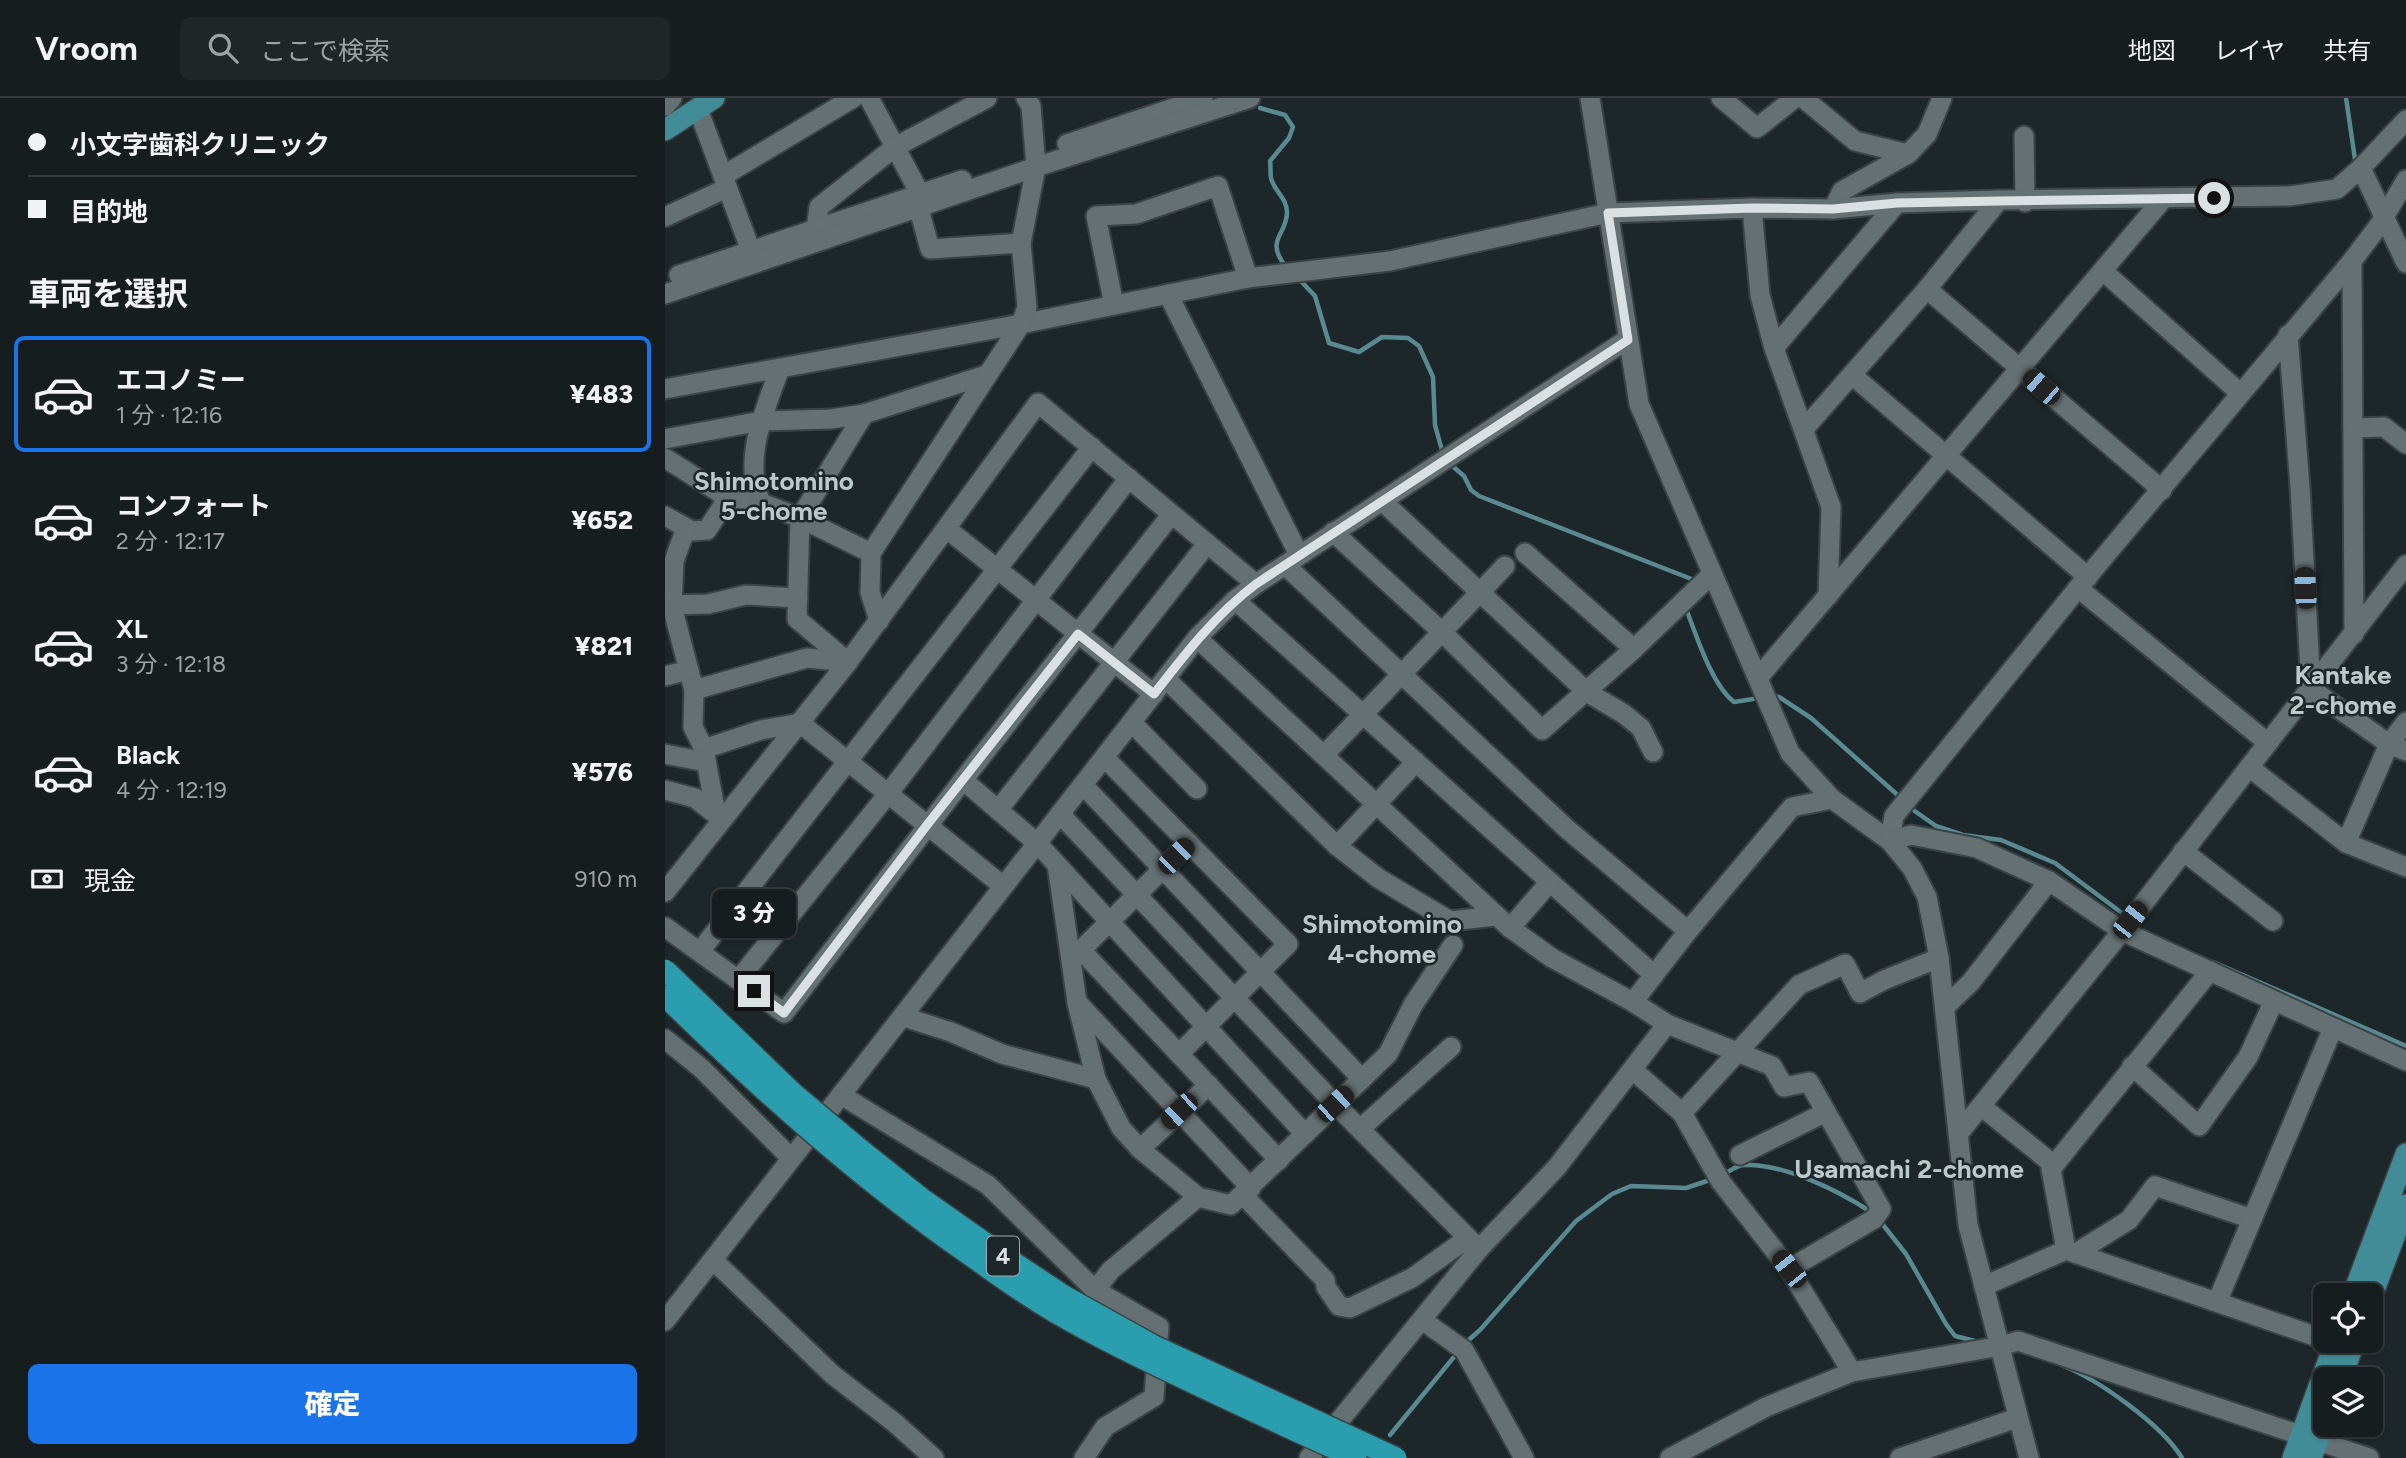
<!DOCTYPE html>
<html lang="ja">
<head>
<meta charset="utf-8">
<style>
	:root { --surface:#161d1f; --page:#1f2628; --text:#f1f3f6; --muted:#9ea2a4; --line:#353b3d; --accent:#1a73e8 }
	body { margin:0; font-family:Figtree,"Noto Sans JP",sans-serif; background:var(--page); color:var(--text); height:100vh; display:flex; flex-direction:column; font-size:26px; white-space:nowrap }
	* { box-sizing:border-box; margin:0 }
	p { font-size:23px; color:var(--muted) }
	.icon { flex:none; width:38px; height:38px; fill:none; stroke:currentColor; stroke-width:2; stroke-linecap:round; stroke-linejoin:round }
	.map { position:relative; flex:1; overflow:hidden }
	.sheet { display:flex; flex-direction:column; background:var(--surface); width:665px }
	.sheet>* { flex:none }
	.guide { display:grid; align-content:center; height:154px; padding:0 28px; background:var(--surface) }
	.fabs { position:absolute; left:1648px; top:1185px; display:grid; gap:14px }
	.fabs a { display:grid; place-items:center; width:70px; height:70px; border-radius:10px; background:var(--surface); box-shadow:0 2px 5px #0004,0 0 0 2px var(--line); font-size:35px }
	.end { position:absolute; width:32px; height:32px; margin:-16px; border:9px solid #dae1e2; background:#111; box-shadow:0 0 0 4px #111 }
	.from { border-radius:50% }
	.bubble { position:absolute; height:49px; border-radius:10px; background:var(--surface); box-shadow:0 2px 5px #0004,0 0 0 2px var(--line); font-size:23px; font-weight:800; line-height:49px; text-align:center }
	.car { position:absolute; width:21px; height:42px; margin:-21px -10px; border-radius:9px; box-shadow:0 0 5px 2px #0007; background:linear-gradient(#222 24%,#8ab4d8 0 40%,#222 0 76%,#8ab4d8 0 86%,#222 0) }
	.guide b { display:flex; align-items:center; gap:24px; height:66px; font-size:26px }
	.guide b+b { border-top:2px solid var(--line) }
	.guide i { width:18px; height:18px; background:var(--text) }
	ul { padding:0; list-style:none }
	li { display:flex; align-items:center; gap:21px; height:116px; margin:0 14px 10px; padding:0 14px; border:4px solid transparent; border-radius:10px }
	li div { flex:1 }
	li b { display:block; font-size:26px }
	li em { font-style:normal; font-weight:800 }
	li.current { border-color:var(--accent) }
	li>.icon { width:63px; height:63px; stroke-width:1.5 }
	h2 { padding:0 28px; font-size:32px; line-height:84px }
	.pay { display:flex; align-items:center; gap:18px; height:77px; padding:0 28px; font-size:26px }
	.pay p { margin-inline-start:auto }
	.cta { display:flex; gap:14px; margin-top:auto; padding:14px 28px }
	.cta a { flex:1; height:80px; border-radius:10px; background:var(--accent); color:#fff; font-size:28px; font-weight:800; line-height:80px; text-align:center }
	header { display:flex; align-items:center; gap:42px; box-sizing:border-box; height:98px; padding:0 35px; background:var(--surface); border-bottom:2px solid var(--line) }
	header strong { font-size:33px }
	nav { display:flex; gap:38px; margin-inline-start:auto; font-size:24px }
	.search { width:490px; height:63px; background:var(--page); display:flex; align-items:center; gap:18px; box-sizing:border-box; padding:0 24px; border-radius:10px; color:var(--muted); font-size:26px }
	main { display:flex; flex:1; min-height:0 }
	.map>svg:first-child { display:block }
</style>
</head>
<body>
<header>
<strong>Vroom</strong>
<div class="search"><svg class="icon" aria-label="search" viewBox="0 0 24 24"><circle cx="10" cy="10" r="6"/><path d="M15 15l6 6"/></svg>ここで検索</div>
<nav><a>地図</a><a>レイヤ</a><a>共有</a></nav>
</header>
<main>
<section class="sheet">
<div class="guide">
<b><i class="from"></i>小文字歯科クリニック</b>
<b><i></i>目的地</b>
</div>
<h2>車両を選択</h2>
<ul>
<li class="current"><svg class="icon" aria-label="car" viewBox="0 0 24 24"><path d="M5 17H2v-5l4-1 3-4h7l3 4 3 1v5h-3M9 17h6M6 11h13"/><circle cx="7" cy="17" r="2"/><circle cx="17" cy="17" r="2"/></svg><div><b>エコノミー</b><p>1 分 · 12:16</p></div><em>¥483</em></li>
<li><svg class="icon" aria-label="car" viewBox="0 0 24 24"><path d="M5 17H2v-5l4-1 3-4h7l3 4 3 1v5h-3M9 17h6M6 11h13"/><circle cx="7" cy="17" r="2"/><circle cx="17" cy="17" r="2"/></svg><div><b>コンフォート</b><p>2 分 · 12:17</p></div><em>¥652</em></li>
<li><svg class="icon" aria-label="car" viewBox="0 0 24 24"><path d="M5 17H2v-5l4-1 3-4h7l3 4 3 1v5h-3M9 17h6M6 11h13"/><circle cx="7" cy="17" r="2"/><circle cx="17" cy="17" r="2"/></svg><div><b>XL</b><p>3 分 · 12:18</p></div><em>¥821</em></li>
<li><svg class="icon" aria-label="car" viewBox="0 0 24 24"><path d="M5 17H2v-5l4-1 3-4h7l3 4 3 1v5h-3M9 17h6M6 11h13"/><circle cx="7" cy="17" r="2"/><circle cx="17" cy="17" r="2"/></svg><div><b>Black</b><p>4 分 · 12:19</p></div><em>¥576</em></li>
</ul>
<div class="pay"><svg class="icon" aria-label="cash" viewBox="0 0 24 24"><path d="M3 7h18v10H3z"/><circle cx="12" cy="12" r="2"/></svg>現金<p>910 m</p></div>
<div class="cta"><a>確定</a></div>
</section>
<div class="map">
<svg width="1741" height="1360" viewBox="0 0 1741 1360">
	<rect width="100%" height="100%" fill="#1d2729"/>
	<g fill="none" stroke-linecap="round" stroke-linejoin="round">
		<g stroke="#598a92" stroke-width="4.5">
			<path d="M1681,0L1691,68"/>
			<path d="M595,10L620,17L628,29L624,40L605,63C606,68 605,75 606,80C609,93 622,100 622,114C622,138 599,141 621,169"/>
			<path d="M632,179L650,198L664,245L694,254L717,239L743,240L754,248L768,279L770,327L778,356"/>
			<path d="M785,366L799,378L806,392L814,398L1029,482L1028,485"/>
			<path d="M1020,508C1031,536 1046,586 1069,604L1088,601"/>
			<path d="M1107,598L1114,599L1146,620L1236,700"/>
			<path d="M1244,709L1271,728L1298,737L1336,742L1390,765L1461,818"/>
			<path d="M1548,864L1741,948"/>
			<path d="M1059,1076C1065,1073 1072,1067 1079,1067C1118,1065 1174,1093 1206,1114"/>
			<path d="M1215,1123L1241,1156L1281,1226L1290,1238L1314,1244"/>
			<path d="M798,1247L815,1232L911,1123L947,1096L966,1088L1021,1090L1048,1081"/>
			<path d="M1396,1267C1433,1281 1497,1327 1517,1360"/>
			<path d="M725,1337L793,1254"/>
		</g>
		<defs>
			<g id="minor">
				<path d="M204,0L261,107"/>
				<path d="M925,0L974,306L1125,655L1167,701L1225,743L1247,770L1262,799L1274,860L1303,1127L1364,1360"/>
				<path d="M1056,0L1092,30L1130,0"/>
				<path d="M1138,0L1190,43L1243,56"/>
				<path d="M0,8L7,0"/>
				<path d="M33,11L86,153L87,166"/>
				<path d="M1359,38L1360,104"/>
				<path d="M402,46L538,0"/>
				<path d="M1696,70L1741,165"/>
				<path d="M58,78L188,0"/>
				<path d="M1087,110L1095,197L1109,250L1166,409L1163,498"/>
				<path d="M254,111L265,151L356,145"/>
				<path d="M1168,111L1177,93L1243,56L1262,36L1277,0"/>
				<path d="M0,119L62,90"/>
				<path d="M151,131L154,109L230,49L322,0"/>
				<path d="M1687,163L1689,536"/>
				<path d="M1438,173L1575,295"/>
				<path d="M14,177L297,82"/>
				<path d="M1262,191L1497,392"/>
				<path d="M0,196L371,69L585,0"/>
				<path d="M503,196L634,457"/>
				<path d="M449,207L431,118L471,116L553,88L583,180"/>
				<path d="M1623,237L1635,389L1646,591L1724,646L1741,653"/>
				<path d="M1109,250L1232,105"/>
				<path d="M1187,277L1423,479"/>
				<path d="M0,291L356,226L583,180L725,163L943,115L1087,110L1168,111L1232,105L1334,102L1625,98L1672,91L1696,70L1741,22"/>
				<path d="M1689,330L1719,329L1741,346"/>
				<path d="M1139,331L1262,191L1334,102"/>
				<path d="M0,341L96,323L166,321L199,316L321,277"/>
				<path d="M0,360L63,400L89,402L135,420L206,455"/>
				<path d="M717,403L922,594L959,616L976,630L988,654"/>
				<path d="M96,405C77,361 100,312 115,270"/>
				<path d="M0,418L27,433L42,432L63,400"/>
				<path d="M21,430L9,463L7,508L29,592L28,629L39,651L51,716"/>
				<path d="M282,431L489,596"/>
				<path d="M668,434L777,534L840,468"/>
				<path d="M860,455L969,551"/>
				<path d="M620,467L902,731L1023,833"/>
				<path d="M1413,490L1603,645"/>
				<path d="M570,502L989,877"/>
				<path d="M0,507L43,506L81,497L133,500"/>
				<path d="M214,523L205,494L206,455L356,226L362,209L356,145L371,69L366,8L361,0"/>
				<path d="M532,540L845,830L887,860L968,904L1002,926L1107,968L1119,989L1144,984L1216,1111L1209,1121L1124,1171"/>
				<path d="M183,564L132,521L135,420L199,316"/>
				<path d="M0,578L24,572"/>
				<path d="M1093,580L1498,101"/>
				<path d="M501,581L672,748L713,780L785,823L831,818"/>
				<path d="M29,592L142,560L183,564"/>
				<path d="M467,625L532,691"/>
				<path d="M39,651L96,632L135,625L338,788"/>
				<path d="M0,656L41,664"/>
				<path d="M659,657L777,534L877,632L969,551L1047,476"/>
				<path d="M440,660L623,846L514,956"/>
				<path d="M1584,669L1681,745L1741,769"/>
				<path d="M298,682L506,417"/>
				<path d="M419,688L697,981"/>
				<path d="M0,692L30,700L54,719"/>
				<path d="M333,712L542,446"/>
				<path d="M396,717L670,1006L814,1151"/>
				<path d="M1225,743L1229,718L1413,490L1687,163L1715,126L1741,82"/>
				<path d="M1225,743L1246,737L1312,750L1384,783L1457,833L1741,963"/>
				<path d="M524,745L416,852L614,1062"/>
				<path d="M1681,745L1724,646L1741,624"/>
				<path d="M672,748L751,664"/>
				<path d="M1518,753L1608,823"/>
				<path d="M392,767L412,904L586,1090"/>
				<path d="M0,794L183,564L373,305L591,486"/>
				<path d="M0,829L119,915L298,682L373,746L640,1036"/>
				<path d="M845,830L885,784"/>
				<path d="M36,852L427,349"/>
				<path d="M74,881L223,696L464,380"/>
				<path d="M968,904L1023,833L1127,709L1167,701"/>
				<path d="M412,905L431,981"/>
				<path d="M1280,909L1306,884L1384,783"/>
				<path d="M239,919L286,934L337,956L431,981L456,1030L475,1051L533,1099L566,1107L723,956L748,907L788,847"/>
				<path d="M0,941L36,970L126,1060"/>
				<path d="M1467,968L1534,1028L1583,959L1609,903"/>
				<path d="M968,972L1017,1015L1056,1084L1124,1171L1187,1274"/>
				<path d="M176,997L323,1087L430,1192L494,1229L489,1299L440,1329L419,1360"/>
				<path d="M1316,1008L1389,1067"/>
				<path d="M1017,1015L1134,887L1180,866L1195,895L1219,882L1274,860"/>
				<path d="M695,1031L786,949"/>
				<path d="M1294,1035L1457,833L1741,467"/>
				<path d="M475,1051L544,987"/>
				<path d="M1075,1057L1161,1014"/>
				<path d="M578,1097L660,1182L661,1189L674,1208L685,1210L747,1180L803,1140"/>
				<path d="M1401,1152L1386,1071L1545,873"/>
				<path d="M1411,1155L1464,1122L1490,1088L1587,1121"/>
				<path d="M48,1162L168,1277L230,1325L269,1360"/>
				<path d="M1319,1188L1401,1152L1661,1242"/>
				<path d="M430,1192L446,1172L533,1099"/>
				<path d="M1552,1204L1668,930"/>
				<path d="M757,1222L799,1252L859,1360"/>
				<path d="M0,1223L532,540L570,502L591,486L963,241"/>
				<path d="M644,1360L814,1151L892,1069L1002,926"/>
				<path d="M1005,1360L1101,1309L1187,1274L1336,1248L1353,1243L1704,1360"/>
				<path d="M1235,1360L1352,1320"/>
			</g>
			<g id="major">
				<path d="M0,32L49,0"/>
				<path d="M1688,1197L1741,1056"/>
				<path d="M1706,1200L1741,1107"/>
				<path d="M1676,1281L1690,1242"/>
				<path d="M1628,1360L1671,1242"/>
				<path d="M1646,1360L1661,1322"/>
			</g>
		</defs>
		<use href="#minor" stroke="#3a4244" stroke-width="23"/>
		<use href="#major" stroke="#3a4244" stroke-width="24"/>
		<use href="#minor" stroke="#647072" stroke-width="19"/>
		<use href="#major" stroke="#418c97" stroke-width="21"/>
		<defs>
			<g id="highway-bridge">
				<path d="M0,872L129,996L197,1053L256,1100L327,1150L399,1198L489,1248L731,1360"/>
				<path d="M0,898C95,991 193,1079 302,1155C331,1175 360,1197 390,1214C438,1242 487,1265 537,1289C588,1313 639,1337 691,1360"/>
			</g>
		</defs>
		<use href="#highway-bridge" stroke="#3a4244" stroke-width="24" stroke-linecap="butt"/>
		<use href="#highway-bridge" stroke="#2a9eaf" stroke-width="21"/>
	</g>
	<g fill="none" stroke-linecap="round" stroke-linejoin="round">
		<path stroke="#dae1e2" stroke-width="9" d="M89,893L119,915L262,727L413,536L489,596C520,556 550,517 591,486L963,242L943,115L1087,110L1168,111L1232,105L1334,103L1549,100"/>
	</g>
	<g text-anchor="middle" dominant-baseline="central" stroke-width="5" stroke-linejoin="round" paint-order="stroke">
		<rect fill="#1d2729" stroke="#a1a9aa" stroke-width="2" x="322" y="1138.5" width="32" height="39" rx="5"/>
		<g font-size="23" font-weight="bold" fill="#dae1e2">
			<text x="338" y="1158">4</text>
		</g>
		<g font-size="26" font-weight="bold" fill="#bcc9cb" stroke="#1d2729">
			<text x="109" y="383">Shimotomino<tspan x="109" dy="30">5-chome</tspan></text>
			<text x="1678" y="577">Kantake<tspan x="1678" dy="30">2-chome</tspan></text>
			<text x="717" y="826">Shimotomino<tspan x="717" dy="30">4-chome</tspan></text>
			<text x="1244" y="1071">Usamachi 2-chome</text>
		</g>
	</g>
</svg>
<div class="fabs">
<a><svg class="icon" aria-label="locate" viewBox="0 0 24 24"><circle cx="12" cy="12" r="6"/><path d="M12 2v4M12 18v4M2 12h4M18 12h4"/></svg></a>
<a><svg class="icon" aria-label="layers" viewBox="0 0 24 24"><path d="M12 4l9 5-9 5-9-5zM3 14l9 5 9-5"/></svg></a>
</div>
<i class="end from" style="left:1549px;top:100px"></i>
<i class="end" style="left:89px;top:893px"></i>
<div class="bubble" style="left:47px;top:791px;width:84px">3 分</div>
<i class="car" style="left:1376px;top:289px;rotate:311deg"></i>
<i class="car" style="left:1640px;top:490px;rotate:357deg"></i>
<i class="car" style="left:511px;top:758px;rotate:45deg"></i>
<i class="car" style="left:1465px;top:822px;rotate:38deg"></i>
<i class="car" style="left:670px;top:1006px;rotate:47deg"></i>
<i class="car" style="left:514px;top:1013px;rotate:226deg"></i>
<i class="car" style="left:1124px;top:1171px;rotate:322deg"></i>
</div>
</main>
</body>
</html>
